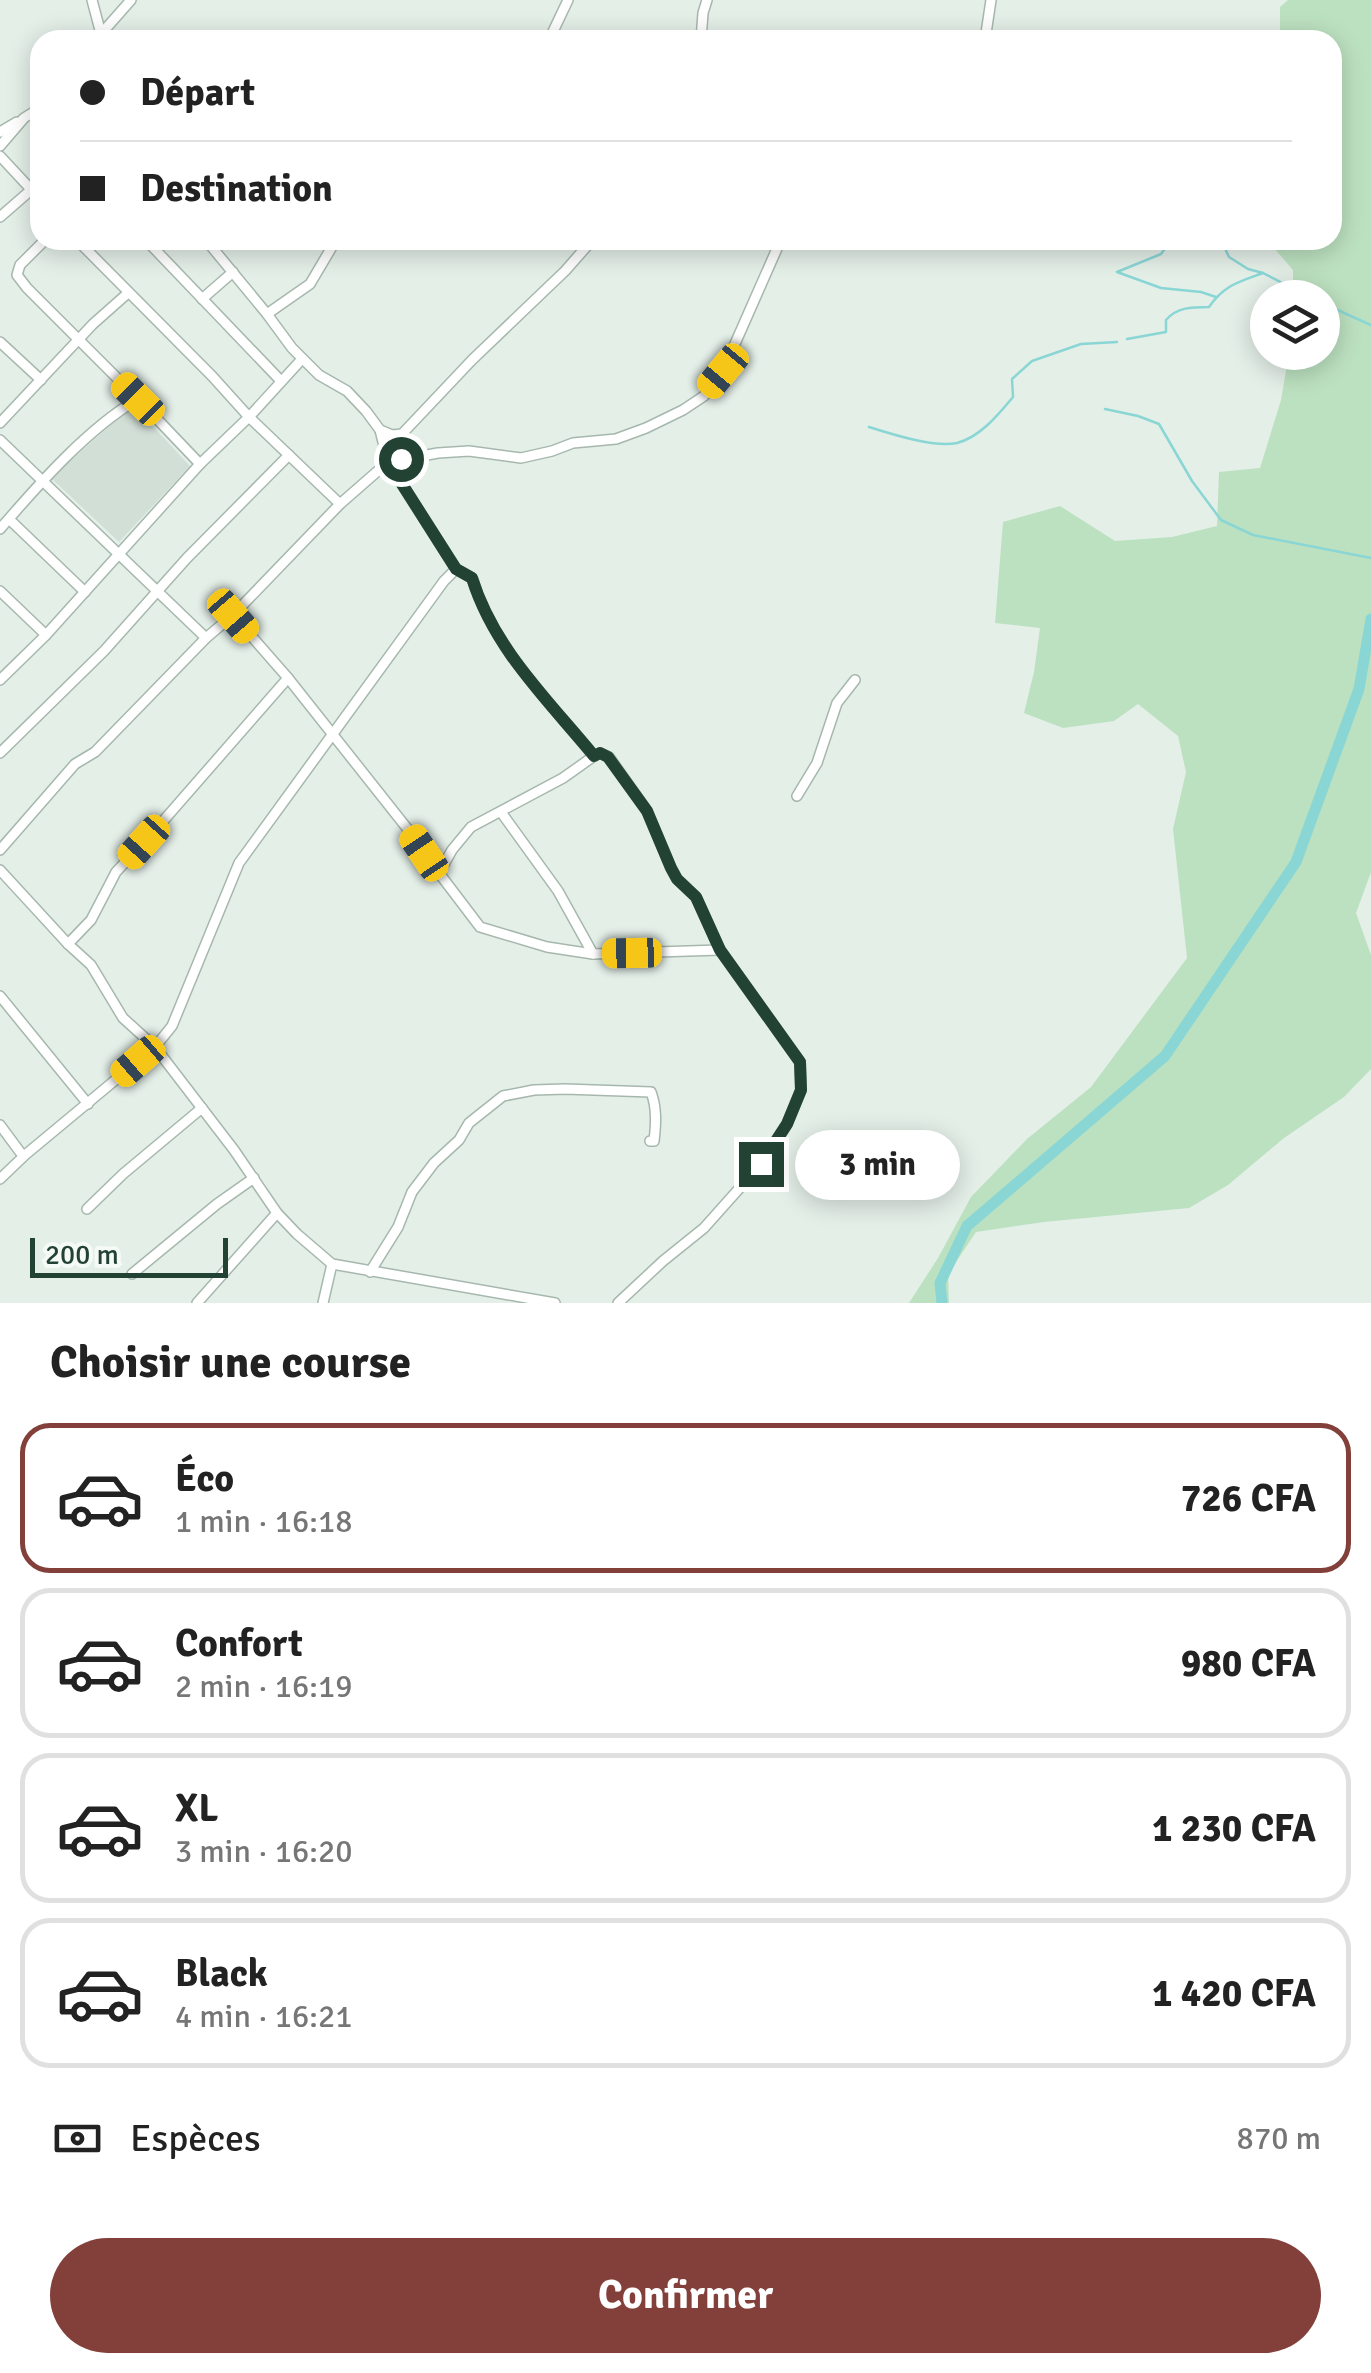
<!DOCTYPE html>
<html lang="fr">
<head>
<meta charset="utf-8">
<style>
	:root { --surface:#fff; --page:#f2f2f2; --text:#222; --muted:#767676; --line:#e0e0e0; --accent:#83403a }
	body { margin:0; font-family:Signika,sans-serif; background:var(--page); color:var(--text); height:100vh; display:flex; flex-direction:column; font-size:38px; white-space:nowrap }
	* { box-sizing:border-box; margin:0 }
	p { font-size:32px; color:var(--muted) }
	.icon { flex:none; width:55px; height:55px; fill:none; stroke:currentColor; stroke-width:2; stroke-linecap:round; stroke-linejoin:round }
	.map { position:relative; height:1303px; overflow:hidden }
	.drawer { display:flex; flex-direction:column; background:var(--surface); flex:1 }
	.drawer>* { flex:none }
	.hud { position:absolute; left:30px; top:30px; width:1312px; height:220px; border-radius:30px; box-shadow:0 5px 25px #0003; display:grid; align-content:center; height:220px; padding:0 50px; background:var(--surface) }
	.fabs { position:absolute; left:1250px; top:280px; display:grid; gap:20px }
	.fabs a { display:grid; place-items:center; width:90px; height:90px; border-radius:50%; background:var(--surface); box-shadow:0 5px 25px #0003; font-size:50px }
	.scale { position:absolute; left:30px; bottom:25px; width:198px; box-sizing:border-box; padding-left:10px; border:5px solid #224234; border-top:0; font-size:28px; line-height:35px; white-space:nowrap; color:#224234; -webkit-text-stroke:8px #f5faf7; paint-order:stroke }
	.end { position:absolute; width:45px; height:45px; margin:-22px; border:12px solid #224234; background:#fff; box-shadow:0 0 0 5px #fff }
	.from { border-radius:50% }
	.bubble { position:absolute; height:70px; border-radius:35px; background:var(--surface); box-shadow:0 5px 25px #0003; font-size:32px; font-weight:700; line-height:70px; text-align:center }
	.car { position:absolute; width:30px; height:60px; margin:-30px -15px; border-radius:12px; box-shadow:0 0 8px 2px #0007; background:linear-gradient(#f5c518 24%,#345 0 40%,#f5c518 0 76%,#345 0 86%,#f5c518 0) }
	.hud b { display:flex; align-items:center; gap:35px; height:95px; font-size:38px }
	.hud b+b { border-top:2px solid var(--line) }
	.hud i { width:25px; height:25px; background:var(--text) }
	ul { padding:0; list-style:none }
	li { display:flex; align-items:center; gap:30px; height:150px; margin:0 20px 15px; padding:0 30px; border:5px solid var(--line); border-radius:30px }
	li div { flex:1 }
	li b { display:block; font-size:38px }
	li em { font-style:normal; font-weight:700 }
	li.selected { border-color:var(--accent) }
	li>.icon { width:90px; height:90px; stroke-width:1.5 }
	h2 { padding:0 50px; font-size:45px; line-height:120px }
	.pay { display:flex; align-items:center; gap:25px; height:110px; padding:0 50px; font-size:38px }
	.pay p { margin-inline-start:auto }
	.button { display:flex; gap:20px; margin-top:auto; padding:20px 50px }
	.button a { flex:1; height:115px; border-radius:60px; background:var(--accent); color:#fff; font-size:40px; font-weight:700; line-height:115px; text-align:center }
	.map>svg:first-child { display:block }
</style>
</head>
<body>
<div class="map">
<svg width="1371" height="1303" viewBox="0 0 1371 1303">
	<rect width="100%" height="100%" fill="#e4efe8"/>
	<path fill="#d2dfd7" d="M133,405L190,466L119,542L51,478Z"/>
	<path fill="#bce1c0" d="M1288,0H1371V872L1356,913L1371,955V1069L1344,1097L1284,1138L1228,1185L1189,1208L1044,1222L976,1232L948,1274L949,1303H909L938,1258L971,1197L1027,1139L1091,1087L1187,958L1173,829L1186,772L1178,736L1138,704L1114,721L1063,728L1024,713L1034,672L1040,628L995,623L1003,522L1060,506L1115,541L1172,537L1217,526L1219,472L1260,468L1281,400L1289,353L1322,352V298L1293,297V270L1267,240H1332V40H1280V7Z"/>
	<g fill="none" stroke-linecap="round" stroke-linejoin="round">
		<g stroke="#8ad6d5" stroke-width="2.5">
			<path d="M1171,240L1161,254L1117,272L1161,288L1201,292L1216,297"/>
			<path d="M1221,240L1229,257L1248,269L1263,273L1311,298"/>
			<path d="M1322,303L1371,325"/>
			<path d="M1127,339L1166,332V320C1177,307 1192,307 1209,307C1224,285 1239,282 1263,273"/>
			<path d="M1105,409L1138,416L1159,424L1192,481L1221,520L1253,535L1371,558"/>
			<path d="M869,427C891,434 935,448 957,443C980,437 998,415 1013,397L1012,379L1032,361L1081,344L1117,342"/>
		</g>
		<path stroke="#8ad6d5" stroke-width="11" d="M942,1303L940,1283L967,1226L1165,1056L1296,862L1359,689L1371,619"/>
		<defs>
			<g id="minor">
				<path d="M92,0L101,34"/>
				<path d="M100,40L101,34L131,0"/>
				<path d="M549,40L568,0"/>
				<path d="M701,40L703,13L707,0"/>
				<path d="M985,40L991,0"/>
				<path d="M0,132L17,122"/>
				<path d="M0,146L24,118L40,108"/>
				<path d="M0,156L40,199"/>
				<path d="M0,217L31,190"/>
				<path d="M45,240L20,265L17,275L27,288L138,399L200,464"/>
				<path d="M77,240L212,376L249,417L340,504"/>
				<path d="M146,240L281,381"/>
				<path d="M206,240L267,314L292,348L319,375L347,391L366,411L380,430L388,462L456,569L472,578C494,649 548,700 594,756"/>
				<path d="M202,299L233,272"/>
				<path d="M267,314L310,284L336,240"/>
				<path d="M0,342L41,380"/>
				<path d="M0,423L93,324L128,293"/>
				<path d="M380,430L392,435L402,434L472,360L565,271L587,246L586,240"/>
				<path d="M0,440L206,638"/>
				<path d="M9,519L85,592"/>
				<path d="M0,529C38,485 88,428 138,399"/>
				<path d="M0,591L46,635"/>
				<path d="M233,615L288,678L410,832L439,873L452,850L471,827L563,778L594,756L600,753L609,757L647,811L671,868L677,879L696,897L720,950L800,1062L801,1090L787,1124L761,1164L704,1228L663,1261L618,1303"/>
				<path d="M0,680L46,635L200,464L249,417L302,359"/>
				<path d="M0,753L104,651L187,558L289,455"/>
				<path d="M797,796L817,763L837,703L855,680"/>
				<path d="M501,812L558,891L593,954"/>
				<path d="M0,850L75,764L95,752L206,638L233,615L340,504L388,462L438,453L469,451L521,458L552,451L573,443L616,439L646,428L683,410L704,396L723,371L779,244L783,240"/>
				<path d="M0,870L68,944L91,965L123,1018L155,1047L234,1150L277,1213L297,1234L332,1264L555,1303"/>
				<path d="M439,873L480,927L547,947L593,954L720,950"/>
				<path d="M68,944L91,920L116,872L164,820L288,678"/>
				<path d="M0,996L88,1104"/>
				<path d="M0,1125L20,1152"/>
				<path d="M0,1179L25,1155L155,1047L172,1026L239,863L444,581L456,569"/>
				<path d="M87,1209L123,1174L202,1108"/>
				<path d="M370,1272L398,1227L412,1192L434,1163L459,1140L469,1123L503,1096L534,1090L565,1089L651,1092C657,1108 656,1124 654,1141H650"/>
				<path d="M132,1274L217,1204L254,1178"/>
				<path d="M197,1303L277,1213"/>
				<path d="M323,1303L332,1264"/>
			</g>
		</defs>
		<use href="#minor" stroke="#a6b8ae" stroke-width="12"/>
		<use href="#minor" stroke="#fff" stroke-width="9"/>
	</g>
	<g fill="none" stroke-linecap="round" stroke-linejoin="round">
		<path stroke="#224234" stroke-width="12" d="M401,459L388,462L456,569L472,578C494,649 548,700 594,756L600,753L608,757L647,811L671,868L677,879L696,897L720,950L800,1062L801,1090L787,1124L761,1164"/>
	</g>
</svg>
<div class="fabs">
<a><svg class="icon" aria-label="layers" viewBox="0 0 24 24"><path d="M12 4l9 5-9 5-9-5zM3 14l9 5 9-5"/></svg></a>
</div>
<div class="scale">200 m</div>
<i class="end from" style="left:401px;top:459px"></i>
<i class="end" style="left:761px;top:1164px"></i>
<div class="bubble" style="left:795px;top:1130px;width:165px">3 min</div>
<i class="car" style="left:723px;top:371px;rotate:220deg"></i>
<i class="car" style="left:138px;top:399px;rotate:315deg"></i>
<i class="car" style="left:233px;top:616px;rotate:139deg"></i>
<i class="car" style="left:144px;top:842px;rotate:222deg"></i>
<i class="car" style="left:424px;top:853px;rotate:326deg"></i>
<i class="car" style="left:632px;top:953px;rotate:269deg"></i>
<i class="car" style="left:138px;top:1061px;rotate:229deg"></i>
<div class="hud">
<b><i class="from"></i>Départ</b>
<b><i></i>Destination</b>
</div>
</div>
<section class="drawer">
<h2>Choisir une course</h2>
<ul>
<li class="selected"><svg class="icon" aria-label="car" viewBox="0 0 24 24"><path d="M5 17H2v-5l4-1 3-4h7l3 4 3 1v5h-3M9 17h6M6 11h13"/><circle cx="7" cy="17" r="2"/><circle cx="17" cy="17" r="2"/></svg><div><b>Éco</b><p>1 min · 16:18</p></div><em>726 CFA</em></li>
<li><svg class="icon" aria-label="car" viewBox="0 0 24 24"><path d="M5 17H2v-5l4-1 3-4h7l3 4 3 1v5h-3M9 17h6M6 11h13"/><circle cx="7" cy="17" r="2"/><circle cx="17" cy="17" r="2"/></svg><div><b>Confort</b><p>2 min · 16:19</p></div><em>980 CFA</em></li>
<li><svg class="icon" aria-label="car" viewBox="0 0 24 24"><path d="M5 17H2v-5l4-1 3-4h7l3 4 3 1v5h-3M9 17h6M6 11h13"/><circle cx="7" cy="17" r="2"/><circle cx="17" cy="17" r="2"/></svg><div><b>XL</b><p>3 min · 16:20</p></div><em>1 230 CFA</em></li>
<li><svg class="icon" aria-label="car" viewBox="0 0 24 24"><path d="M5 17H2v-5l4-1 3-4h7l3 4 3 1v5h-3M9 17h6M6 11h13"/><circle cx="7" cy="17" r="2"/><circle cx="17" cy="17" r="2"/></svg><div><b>Black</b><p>4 min · 16:21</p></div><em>1 420 CFA</em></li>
</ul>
<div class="pay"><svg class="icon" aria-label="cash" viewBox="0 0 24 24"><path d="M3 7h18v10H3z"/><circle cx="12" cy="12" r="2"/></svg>Espèces<p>870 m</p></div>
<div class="button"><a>Confirmer</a></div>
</section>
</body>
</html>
